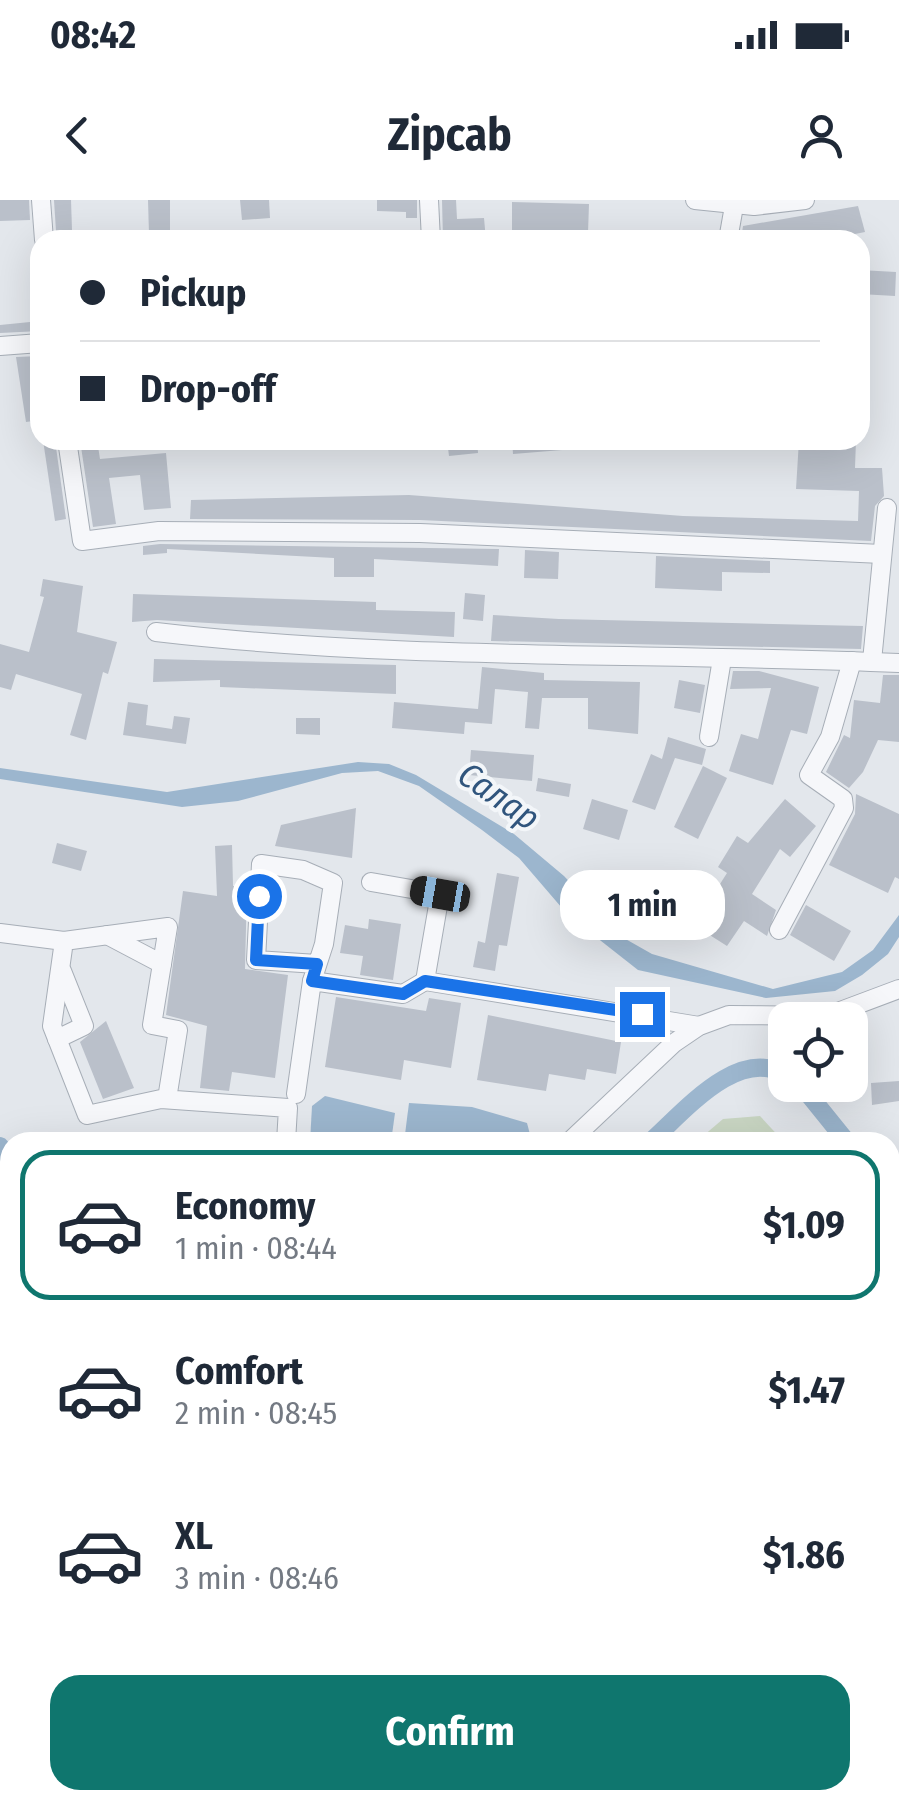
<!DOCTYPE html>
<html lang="en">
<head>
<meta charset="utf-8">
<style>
	:root { --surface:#fff; --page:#f6f6f7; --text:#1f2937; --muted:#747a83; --line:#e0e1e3; --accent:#0f766e }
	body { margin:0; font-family:"Fira Sans Condensed",sans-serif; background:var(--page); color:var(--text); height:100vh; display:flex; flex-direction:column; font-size:38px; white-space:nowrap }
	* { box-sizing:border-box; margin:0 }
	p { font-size:32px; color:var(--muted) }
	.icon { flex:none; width:55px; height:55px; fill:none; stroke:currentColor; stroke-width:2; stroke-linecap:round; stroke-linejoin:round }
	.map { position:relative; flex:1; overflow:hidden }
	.sheet { position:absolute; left:0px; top:932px; width:900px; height:678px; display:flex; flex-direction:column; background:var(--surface); border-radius:30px 30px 0 0; box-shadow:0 10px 40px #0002 }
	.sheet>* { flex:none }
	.guide { position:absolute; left:30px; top:30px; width:840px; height:220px; border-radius:30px; box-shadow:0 10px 40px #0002; display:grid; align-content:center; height:220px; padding:0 50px; background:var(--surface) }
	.fabs { position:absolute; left:768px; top:802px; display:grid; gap:20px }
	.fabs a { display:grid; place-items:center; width:100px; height:100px; border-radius:20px; background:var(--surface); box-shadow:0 10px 40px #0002; font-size:50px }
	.end { position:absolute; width:45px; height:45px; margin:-22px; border:12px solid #1a73e8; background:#fff; box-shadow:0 0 0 5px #fff }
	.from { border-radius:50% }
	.bubble { position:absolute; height:70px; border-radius:30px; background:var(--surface); box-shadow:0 10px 40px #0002; font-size:32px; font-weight:700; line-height:70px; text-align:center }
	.car { position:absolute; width:30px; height:60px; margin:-30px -15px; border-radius:12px; box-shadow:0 0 8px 2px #0007; background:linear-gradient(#222 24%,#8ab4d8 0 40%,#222 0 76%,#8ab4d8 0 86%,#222 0) }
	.guide b { display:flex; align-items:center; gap:35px; height:95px; font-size:38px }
	.guide b+b { border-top:2px solid var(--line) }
	.guide i { width:25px; height:25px; background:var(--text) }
	ul { padding:18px 0 0; list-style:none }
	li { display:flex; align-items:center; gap:30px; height:150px; margin:0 20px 15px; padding:0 30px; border:5px solid transparent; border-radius:30px }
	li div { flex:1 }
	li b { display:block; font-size:38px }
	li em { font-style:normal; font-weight:700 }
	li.current { border-color:var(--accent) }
	li>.icon { width:90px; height:90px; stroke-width:1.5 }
	.primary-button { display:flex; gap:20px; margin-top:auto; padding:20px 50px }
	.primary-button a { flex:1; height:115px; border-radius:30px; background:var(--accent); color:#fff; font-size:40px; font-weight:700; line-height:115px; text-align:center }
	.status { display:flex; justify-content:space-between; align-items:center; height:70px; padding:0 50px; background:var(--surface); direction:ltr }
	.status svg { height:28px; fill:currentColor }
	header { display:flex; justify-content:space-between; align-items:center; height:130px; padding:0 50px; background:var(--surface); font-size:45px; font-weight:700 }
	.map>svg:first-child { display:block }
</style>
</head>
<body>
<div class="status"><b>08:42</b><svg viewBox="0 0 49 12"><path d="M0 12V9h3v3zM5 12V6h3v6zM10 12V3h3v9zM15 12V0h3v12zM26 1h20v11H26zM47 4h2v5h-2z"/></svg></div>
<header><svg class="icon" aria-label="back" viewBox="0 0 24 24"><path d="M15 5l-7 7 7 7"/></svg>Zipcab<svg class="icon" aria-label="person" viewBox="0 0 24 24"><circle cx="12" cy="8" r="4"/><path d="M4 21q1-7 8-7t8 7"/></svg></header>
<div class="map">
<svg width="899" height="1609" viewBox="0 0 899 1609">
	<rect width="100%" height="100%" fill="#e3e7ec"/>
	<g fill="#c9d6c3">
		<path d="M760,916L784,942H696L723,919Z"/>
		<path d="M899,1396V1531L890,1530V1403Z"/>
		<path d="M519,1600H741L747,1602L746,1609H563Z"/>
	</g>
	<g fill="#9cb6ce">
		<path d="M358,562L389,564L416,575L514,634L564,676L622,737L652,754L773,789L842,772L873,750L899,715V737L888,754L862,775L835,791L766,798L638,770L568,715L519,658L482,630L419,586L378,571L342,573L238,601L182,607L0,579V568L167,592Z"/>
		<path d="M325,896L395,913L391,942H310L312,906Z"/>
		<path d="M409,903L472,907L527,923L532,942H404Z"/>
	</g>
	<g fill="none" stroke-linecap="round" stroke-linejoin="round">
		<g stroke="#9cb6ce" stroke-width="18">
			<path d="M801,885L847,942"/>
			<path d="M650,942C682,914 738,845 785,875"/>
			<path d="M0,946L10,961"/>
			<path d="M890,1010L899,1024"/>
		</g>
	</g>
	<g fill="#bac0ca">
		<path d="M0,0H29L30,20L0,21Z"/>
		<path d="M54,0H71L72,30L56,31Z"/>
		<path d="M148,0H170V33L149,34Z"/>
		<path d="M240,0H269L270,18L242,20Z"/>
		<path d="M377,0H417V18H406V12L377,11Z"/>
		<path d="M442,0H456L457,19L484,18L486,40H443Z"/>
		<path d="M512,2L589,4L588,33L538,31V40H512Z"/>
		<path d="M858,6L865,32L825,40H741L743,26Z"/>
		<path d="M860,70L896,72L895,96L860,94Z"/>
		<path d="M40,121V131L0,133V125Z"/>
		<path d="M40,156V220L26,222L16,157Z"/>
		<path d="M43,240H55L66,319L55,321Z"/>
		<path d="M80,240H97L100,259L166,253L171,308L144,310L140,275L109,278L116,324L93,327Z"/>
		<path d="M447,240H477L478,253L449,256Z"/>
		<path d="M512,240H561L562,250L513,254Z"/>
		<path d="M799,240H856L855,268H882L884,296L875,306L871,341L420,320L190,319L191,300L409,295L683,316L858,321L859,291L796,289Z"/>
		<path d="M160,344L499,349L498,366L374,359V377H334V358L167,349V353L143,355V346Z"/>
		<path d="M525,350L559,352L558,379L524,378Z"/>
		<path d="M656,356L770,361V373L722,372V391L655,388Z"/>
		<path d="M43,379L83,386L77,432L117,442L108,474L103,472L86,540L70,535L82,494L16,474L11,490L0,487V444L29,452L44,397L40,396Z"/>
		<path d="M465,393L485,395L483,421L463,419Z"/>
		<path d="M133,394L376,402V410L455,412L454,437L157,420L132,422Z"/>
		<path d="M493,415L559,419L863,426L861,449L491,441Z"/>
		<path d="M154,459L396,465V494L220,487V480L153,482Z"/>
		<path d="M482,467L544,473V480L640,482L638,534L588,529V498H542L539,529L525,528L528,492L495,489L492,524L465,522L464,534L392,528L394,502L478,509Z"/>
		<path d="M733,471H759L819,487L807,534L791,530L773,585L729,571L741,534L758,539L771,488L730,489Z"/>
		<path d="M883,475H899V542L878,540L863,572L849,588L826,572L844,535L850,538L854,500L880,503Z"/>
		<path d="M679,480L705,485L700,513L674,508Z"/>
		<path d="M128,502L148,505L146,525L172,529L174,516L190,518L186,544L123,535Z"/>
		<path d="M296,518H320V535L296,534Z"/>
		<path d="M668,537L706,549L702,565L675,558L655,610L632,602L651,554L662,559Z"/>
		<path d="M471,550L534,555L532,581L469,575Z"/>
		<path d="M703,566L727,578L698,639L674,627Z"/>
		<path d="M538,578L571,584L569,597L536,591Z"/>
		<path d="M856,594L899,614V679L895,677L888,693L829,665L855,614Z"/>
		<path d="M592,599L628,610L619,640L583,629Z"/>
		<path d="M785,599L816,626L790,657L780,649L752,694L776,710L767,736L744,721L727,746L694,725L727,673L718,667L737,636L748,643Z"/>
		<path d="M356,608L352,658L275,646L281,625Z"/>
		<path d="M57,643L87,651L81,671L52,663Z"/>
		<path d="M232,645L233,686L247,687L245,769L288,775L275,878L232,872L229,891L200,888L207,826L166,815L183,691L217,696L215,646Z"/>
		<path d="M497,673L519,677L507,746L499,745L495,771L473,767L478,741L485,743Z"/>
		<path d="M806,705L851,731L834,761L790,735Z"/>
		<path d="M369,719L401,724L393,780L360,775L363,756L340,753L345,725L368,729Z"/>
		<path d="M336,797L426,811L429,798L461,803L451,868L404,860L401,880L325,867Z"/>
		<path d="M488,815L621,842L616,874L587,869L585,880L549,874L546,891L477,880Z"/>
		<path d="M106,821L134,888L103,899L80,842Z"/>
		<path d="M899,881V901L872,905L871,883Z"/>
	</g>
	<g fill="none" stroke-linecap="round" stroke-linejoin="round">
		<defs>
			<g id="minor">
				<path d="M41,0L44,40"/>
				<path d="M429,0L431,40"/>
				<path d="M695,0L754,6L805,0"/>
				<path d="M728,40L734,6"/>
				<path d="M0,146L40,143"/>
				<path d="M67,240L82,341L159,331L420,333L882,354"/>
				<path d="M156,432C403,461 652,452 899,463"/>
				<path d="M872,461L887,308"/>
				<path d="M709,537L722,459"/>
				<path d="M371,682L440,694L425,781L699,826"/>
				<path d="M779,730L844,608L843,599L809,575L830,537L852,461"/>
				<path d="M0,733L64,741"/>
				<path d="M107,735L162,764"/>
				<path d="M312,781L324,744L333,683L303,670L261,664L256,760L317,764"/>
				<path d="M57,839L84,826L62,771"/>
				<path d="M296,894L312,781L403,794L425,781"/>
				<path d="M167,899L178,830L152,825L168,727L64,741L52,826L87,915L161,899L288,908L286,942"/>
				<path d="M569,942L674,843L699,826L729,815L827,816L899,789"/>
				<path d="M891,970L899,982"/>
				<path d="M890,1247L899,1241"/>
				<path d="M0,1606L20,1609"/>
			</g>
			<g id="major">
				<path d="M0,1247L10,1249"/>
				<path d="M0,1270L10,1272"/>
				<path d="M890,1570L899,1572"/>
				<path d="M890,1592L899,1594"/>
			</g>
		</defs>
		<use href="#minor" stroke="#a7aeb7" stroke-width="20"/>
		<use href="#major" stroke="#a1abb9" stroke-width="22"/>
		<use href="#minor" stroke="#f6f7fa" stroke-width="18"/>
		<use href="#major" stroke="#fff" stroke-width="20"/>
		<defs>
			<g id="rail">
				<path d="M0,1507L10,1509"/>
				<path d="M0,1528L10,1530"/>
				<path d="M360,1600L405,1609"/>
				<path d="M433,1600L474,1609"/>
			</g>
		</defs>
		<use href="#rail" stroke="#7b8697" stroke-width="9"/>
		<use href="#rail" stroke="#f3f6f9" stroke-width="5" stroke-dasharray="15" stroke-linecap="butt"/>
	</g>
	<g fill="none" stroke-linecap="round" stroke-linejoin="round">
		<path stroke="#1a73e8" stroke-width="12" d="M259,696L256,760L317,764L312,781L403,794L425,781L642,814"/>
	</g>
	<g text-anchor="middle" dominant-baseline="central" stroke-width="8" stroke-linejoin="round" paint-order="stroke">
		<g font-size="35" font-style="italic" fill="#30557d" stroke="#f3f6f9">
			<text transform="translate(499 596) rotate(35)">Салар</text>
		</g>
	</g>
</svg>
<div class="fabs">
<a><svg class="icon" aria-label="locate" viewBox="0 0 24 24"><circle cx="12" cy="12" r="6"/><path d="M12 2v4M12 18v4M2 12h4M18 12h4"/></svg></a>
</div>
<i class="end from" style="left:259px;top:696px"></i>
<i class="end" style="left:642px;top:814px"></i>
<div class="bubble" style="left:560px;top:670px;width:165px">1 min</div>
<i class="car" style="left:440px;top:694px;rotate:280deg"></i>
<div class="guide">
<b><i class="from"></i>Pickup</b>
<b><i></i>Drop-off</b>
</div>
<section class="sheet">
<ul>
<li class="current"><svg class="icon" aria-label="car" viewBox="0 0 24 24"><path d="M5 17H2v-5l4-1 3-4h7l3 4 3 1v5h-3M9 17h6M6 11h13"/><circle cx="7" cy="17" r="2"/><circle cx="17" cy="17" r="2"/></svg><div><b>Economy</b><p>1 min · 08:44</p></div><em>$1.09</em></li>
<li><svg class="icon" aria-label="car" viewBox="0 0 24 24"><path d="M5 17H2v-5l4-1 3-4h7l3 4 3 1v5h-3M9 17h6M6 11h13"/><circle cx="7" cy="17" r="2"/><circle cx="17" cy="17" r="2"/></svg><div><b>Comfort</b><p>2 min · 08:45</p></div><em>$1.47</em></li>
<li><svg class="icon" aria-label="car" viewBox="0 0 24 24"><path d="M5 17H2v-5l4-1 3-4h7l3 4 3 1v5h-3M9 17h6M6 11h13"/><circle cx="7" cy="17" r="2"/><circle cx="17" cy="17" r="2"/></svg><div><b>XL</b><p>3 min · 08:46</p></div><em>$1.86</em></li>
</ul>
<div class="primary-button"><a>Confirm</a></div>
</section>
</div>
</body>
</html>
